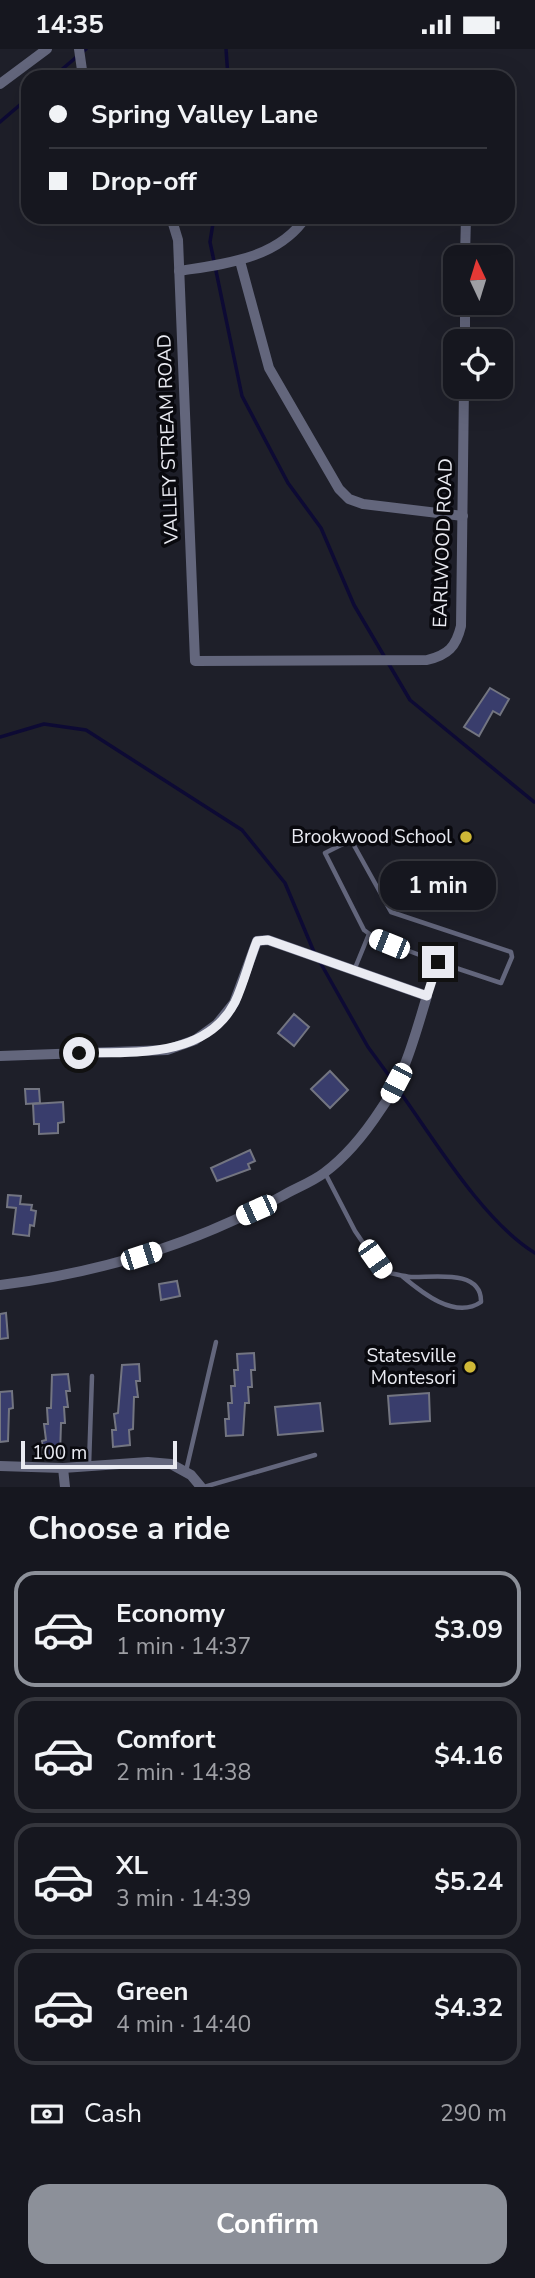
<!DOCTYPE html>
<html lang="en">
<head>
<meta charset="utf-8">
<style>
	:root { --surface:#16171f; --page:#1f2028; --text:#f1f3f6; --muted:#9e9fa4; --line:#35363d; --accent:#8c9099 }
	body { margin:0; font-family:"Nunito Sans",sans-serif; background:var(--page); color:var(--text); height:100vh; display:flex; flex-direction:column; font-size:26px; white-space:nowrap }
	* { box-sizing:border-box; margin:0 }
	p { font-size:23px; color:var(--muted) }
	.icon { flex:none; width:38px; height:38px; fill:none; stroke:currentColor; stroke-width:2; stroke-linecap:round; stroke-linejoin:round }
	.map { position:relative; height:1438px; overflow:hidden }
	.drawer { display:flex; flex-direction:column; background:var(--surface); flex:1 }
	.drawer>* { flex:none }
	.guide { position:absolute; left:21px; top:21px; width:494px; height:154px; border-radius:21px; box-shadow:0 7px 28px #0002,0 0 0 2px var(--line); display:grid; align-content:center; height:154px; padding:0 28px; background:var(--surface) }
	.needle { width:46px; rotate:356deg }
	.controls { position:absolute; left:443px; top:196px; display:grid; gap:14px }
	.controls a { display:grid; place-items:center; width:70px; height:70px; border-radius:14px; background:var(--surface); box-shadow:0 7px 28px #0002,0 0 0 2px var(--line); font-size:35px }
	.scale { position:absolute; left:21px; bottom:18px; width:156px; box-sizing:border-box; padding-left:7px; border:4px solid #eaebf2; border-top:0; font-size:19px; line-height:24px; white-space:nowrap; color:#eaebf2; -webkit-text-stroke:5px #09090e; paint-order:stroke }
	.end { position:absolute; width:32px; height:32px; margin:-16px; border:9px solid #eaebf2; background:#111; box-shadow:0 0 0 4px #111 }
	.from { border-radius:50% }
	.bubble { position:absolute; height:49px; border-radius:21px; background:var(--surface); box-shadow:0 7px 28px #0002,0 0 0 2px var(--line); font-size:23px; font-weight:700; line-height:49px; text-align:center }
	.car { position:absolute; width:21px; height:42px; margin:-21px -10px; border-radius:9px; box-shadow:0 0 5px 2px #0007; background:linear-gradient(#fff 24%,#345 0 40%,#fff 0 76%,#345 0 86%,#fff 0) }
	.guide b { display:flex; align-items:center; gap:24px; height:66px; font-size:26px }
	.guide b+b { border-top:2px solid var(--line) }
	.guide i { width:18px; height:18px; background:var(--text) }
	ul { padding:0; list-style:none }
	li { display:flex; align-items:center; gap:21px; height:116px; margin:0 14px 10px; padding:0 14px; border:4px solid var(--line); border-radius:21px }
	li div { flex:1 }
	li b { display:block; font-size:26px }
	li em { font-style:normal; font-weight:700 }
	li.active { border-color:var(--accent) }
	li>.icon { width:63px; height:63px; stroke-width:1.5 }
	h2 { padding:0 28px; font-size:32px; line-height:84px }
	.pay { display:flex; align-items:center; gap:18px; height:77px; padding:0 28px; font-size:26px }
	.pay p { margin-inline-start:auto }
	.button { display:flex; gap:14px; margin-top:auto; padding:14px 28px }
	.button a { flex:1; height:80px; border-radius:21px; background:var(--accent); color:#fff; font-size:28px; font-weight:700; line-height:80px; text-align:center }
	.status { display:flex; justify-content:space-between; align-items:center; height:49px; padding:0 35px; background:var(--surface); direction:ltr }
	.status svg { height:19px; fill:currentColor }
	.map>svg:first-child { display:block }
</style>
</head>
<body>
<div class="status"><b>14:35</b><svg viewBox="0 0 49 12"><path d="M0 12V9h3v3zM5 12V6h3v6zM10 12V3h3v9zM15 12V0h3v12zM26 1h20v11H26zM47 4h2v5h-2z"/></svg></div>
<div class="map">
<svg width="535" height="1438" viewBox="0 0 535 1438">
	<rect width="100%" height="100%" fill="#1e1f29"/>
	<g fill="none" stroke-linecap="round" stroke-linejoin="round">
		<g stroke="#0d0a34" stroke-width="3.5">
			<path d="M226,0L228,28"/>
			<path d="M53,28L86,0"/>
			<path d="M0,73L28,49"/>
			<path d="M214,168L210,193L242,347L288,434L321,479L354,556L410,651L534,753"/>
			<path d="M0,688L44,675L86,681L242,781L285,834L314,903"/>
			<path d="M320,913L368,998L390,1028"/>
			<path d="M400,1043C435,1092 484,1173 535,1204"/>
		</g>
	</g>
	<g fill="#393d6c" stroke="#737581" stroke-width="2">
		<path d="M490,639L509,650L500,666L493,662L479,687L464,678Z"/>
		<path d="M294,965L309,978L294,997L278,984Z"/>
		<path d="M330,1022L348,1041L330,1059L311,1040Z"/>
		<path d="M25,1040H39L40,1054L26,1055Z"/>
		<path d="M63,1053L64,1073L58,1074V1084L39,1085V1075H34L33,1055Z"/>
		<path d="M250,1101L255,1112L248,1115L250,1120L217,1132L211,1119Z"/>
		<path d="M8,1146L21,1147L20,1155L32,1156L31,1161L36,1162L34,1177L30,1176L29,1187L13,1185L16,1159L7,1158Z"/>
		<path d="M177,1232L180,1247L161,1251L159,1235Z"/>
		<path d="M6,1264L8,1289L0,1290V1265Z"/>
		<path d="M254,1304L255,1321H251L252,1338H248L249,1354H245L243,1386L226,1387L225,1370H229L228,1354H232L231,1337H235L234,1321H238L237,1305Z"/>
		<path d="M139,1315L140,1332H136L138,1348H134L133,1380L129,1381L130,1396L113,1398L112,1381H116L114,1365L118,1364L122,1316Z"/>
		<path d="M68,1325L70,1342H66L68,1358H64L65,1374H61L60,1407L43,1408L42,1392L46,1391L44,1375H48L47,1359H51L52,1326Z"/>
		<path d="M12,1342L13,1359L9,1360L8,1392L0,1393V1343Z"/>
		<path d="M429,1344L430,1372L390,1375L388,1347Z"/>
		<path d="M320,1354L323,1382L278,1386L275,1358Z"/>
	</g>
	<g fill="none" stroke-linecap="round" stroke-linejoin="round">
		<g stroke="#63667c" stroke-width="4.5">
			<path d="M355,919L369,885"/>
			<path d="M427,946L438,913L501,934L512,908L511,903L391,863L351,791L325,804L364,881L375,889L438,913"/>
			<path d="M325,1124L355,1182L383,1223C392,1224 402,1227 411,1228C431,1229 482,1219 481,1253C455,1271 421,1243 402,1227"/>
			<path d="M89,1416L92,1327"/>
			<path d="M186,1422L216,1293"/>
			<path d="M204,1438L315,1406"/>
		</g>
		<g stroke="#63667c" stroke-width="10">
			<path d="M79,0L83,28"/>
			<path d="M0,35L47,0"/>
			<path d="M171,168L178,191L195,612L427,611C448,606 456,598 461,577L464,338"/>
			<path d="M465,208L466,168"/>
			<path d="M240,212L269,319L339,440L349,450L363,455L463,467"/>
			<path d="M179,222C224,215 278,210 306,168"/>
			<path d="M465,292V254"/>
			<path d="M0,1007L167,1001L195,991L217,975L234,954L257,892L268,891L427,947C415,986 405,1027 381,1060C366,1083 347,1107 324,1124C312,1133 296,1139 282,1147C195,1195 99,1224 0,1236"/>
			<path d="M0,1417L63,1419L148,1413L171,1415L191,1426L201,1438"/>
			<path d="M63,1419L65,1438"/>
		</g>
	</g>
	<g fill="none" stroke-linecap="round" stroke-linejoin="round">
		<path stroke="#eaebf2" stroke-width="9" d="M79,1004C132,1003 206,1010 235,953C244,934 249,912 257,892L268,891L427,947L438,913"/>
	</g>
	<g fill="#cfb837" stroke="#09090e" stroke-width="2.5">
		<circle cx="466" cy="788" r="7"/>
		<circle cx="470" cy="1318" r="7"/>
	</g>
	<g text-anchor="middle" dominant-baseline="central" stroke-width="7" stroke-linejoin="round" paint-order="stroke">
		<g font-size="19" fill="#eaebf2" stroke="#09090e">
			<text transform="translate(168 390) rotate(-92)">VALLEY STREAM ROAD</text>
			<text transform="translate(443 494) rotate(-88)">EARLWOOD ROAD</text>
		</g>
		<g font-size="19" fill="#eaebf2" stroke="#09090e" text-anchor="end">
			<text x="452" y="788">Brookwood School</text>
			<text x="456" y="1307">Statesville<tspan x="456" dy="22">Montesori</tspan></text>
		</g>
	</g>
</svg>
<div class="controls">
<a><svg class="needle" viewBox="-14 -14 28 28"><path d="M0-13l5 13h-10z" fill="#e53935"/><path d="M0 13l5-13h-10z" fill="#9e9fa4"/></svg></a>
<a><svg class="icon" aria-label="locate" viewBox="0 0 24 24"><circle cx="12" cy="12" r="6"/><path d="M12 2v4M12 18v4M2 12h4M18 12h4"/></svg></a>
</div>
<div class="scale">100 m</div>
<i class="end from" style="left:79px;top:1004px"></i>
<i class="end" style="left:438px;top:913px"></i>
<div class="bubble" style="left:380px;top:812px;width:116px">1 min</div>
<i class="car" style="left:389px;top:895px;rotate:292deg"></i>
<i class="car" style="left:396px;top:1034px;rotate:208deg"></i>
<i class="car" style="left:256px;top:1161px;rotate:246deg"></i>
<i class="car" style="left:141px;top:1207px;rotate:72deg"></i>
<i class="car" style="left:375px;top:1210px;rotate:145deg"></i>
<div class="guide">
<b><i class="from"></i>Spring Valley Lane</b>
<b><i></i>Drop-off</b>
</div>
</div>
<section class="drawer">
<h2>Choose a ride</h2>
<ul>
<li class="active"><svg class="icon" aria-label="car" viewBox="0 0 24 24"><path d="M5 17H2v-5l4-1 3-4h7l3 4 3 1v5h-3M9 17h6M6 11h13"/><circle cx="7" cy="17" r="2"/><circle cx="17" cy="17" r="2"/></svg><div><b>Economy</b><p>1 min · 14:37</p></div><em>$3.09</em></li>
<li><svg class="icon" aria-label="car" viewBox="0 0 24 24"><path d="M5 17H2v-5l4-1 3-4h7l3 4 3 1v5h-3M9 17h6M6 11h13"/><circle cx="7" cy="17" r="2"/><circle cx="17" cy="17" r="2"/></svg><div><b>Comfort</b><p>2 min · 14:38</p></div><em>$4.16</em></li>
<li><svg class="icon" aria-label="car" viewBox="0 0 24 24"><path d="M5 17H2v-5l4-1 3-4h7l3 4 3 1v5h-3M9 17h6M6 11h13"/><circle cx="7" cy="17" r="2"/><circle cx="17" cy="17" r="2"/></svg><div><b>XL</b><p>3 min · 14:39</p></div><em>$5.24</em></li>
<li><svg class="icon" aria-label="car" viewBox="0 0 24 24"><path d="M5 17H2v-5l4-1 3-4h7l3 4 3 1v5h-3M9 17h6M6 11h13"/><circle cx="7" cy="17" r="2"/><circle cx="17" cy="17" r="2"/></svg><div><b>Green</b><p>4 min · 14:40</p></div><em>$4.32</em></li>
</ul>
<div class="pay"><svg class="icon" aria-label="cash" viewBox="0 0 24 24"><path d="M3 7h18v10H3z"/><circle cx="12" cy="12" r="2"/></svg>Cash<p>290 m</p></div>
<div class="button"><a>Confirm</a></div>
</section>
</body>
</html>
